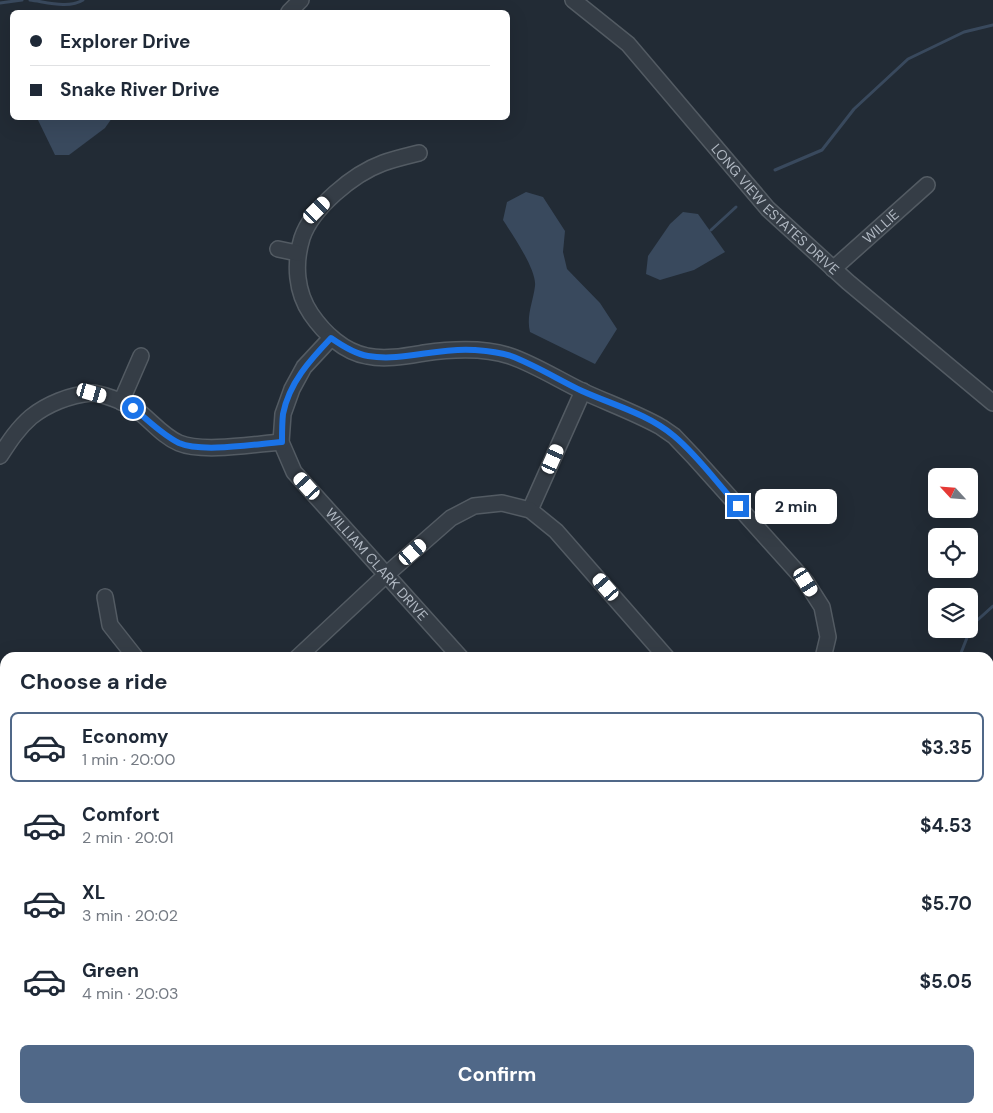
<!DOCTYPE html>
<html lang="en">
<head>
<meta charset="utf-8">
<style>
	:root { --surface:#fff; --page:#f6f6f7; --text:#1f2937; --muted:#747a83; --line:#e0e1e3; --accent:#506888 }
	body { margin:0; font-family:"DM Sans",sans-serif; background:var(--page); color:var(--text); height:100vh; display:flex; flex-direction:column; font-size:19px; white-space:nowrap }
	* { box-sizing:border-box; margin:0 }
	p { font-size:16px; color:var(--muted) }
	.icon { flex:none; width:28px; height:28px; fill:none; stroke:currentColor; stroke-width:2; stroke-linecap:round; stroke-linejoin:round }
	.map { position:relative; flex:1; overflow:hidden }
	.sheet { position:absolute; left:0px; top:652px; width:994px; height:461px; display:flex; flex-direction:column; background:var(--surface); border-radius:15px 15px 0 0; box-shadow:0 5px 20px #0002 }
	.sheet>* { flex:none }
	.banner { position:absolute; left:10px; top:10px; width:500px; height:110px; border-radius:8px; box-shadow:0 5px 20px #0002; display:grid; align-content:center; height:110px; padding:0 20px; background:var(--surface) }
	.needle { width:32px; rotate:296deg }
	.buttons { position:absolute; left:928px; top:468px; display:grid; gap:10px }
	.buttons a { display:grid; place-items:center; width:50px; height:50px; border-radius:8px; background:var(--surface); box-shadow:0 5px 20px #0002; font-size:25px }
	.end { position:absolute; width:22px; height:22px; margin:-11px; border:6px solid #1a73e8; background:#fff; box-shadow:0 0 0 2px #fff }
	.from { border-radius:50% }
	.bubble { position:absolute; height:35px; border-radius:8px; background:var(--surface); box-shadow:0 5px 20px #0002; font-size:16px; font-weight:700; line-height:35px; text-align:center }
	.car { position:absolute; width:15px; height:30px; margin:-15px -8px; border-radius:6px; box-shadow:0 0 4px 1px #0007; background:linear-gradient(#fff 24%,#345 0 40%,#fff 0 76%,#345 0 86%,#fff 0) }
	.banner b { display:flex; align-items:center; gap:18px; height:48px; font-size:19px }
	.banner b+b { border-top:1px solid var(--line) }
	.banner i { width:12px; height:12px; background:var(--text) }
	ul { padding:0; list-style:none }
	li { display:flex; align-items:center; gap:15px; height:70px; margin:0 10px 8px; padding:0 10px; border:2px solid transparent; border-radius:8px }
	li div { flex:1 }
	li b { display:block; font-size:19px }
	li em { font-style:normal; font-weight:700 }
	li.on { border-color:var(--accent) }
	li>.icon { width:45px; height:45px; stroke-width:1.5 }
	h2 { padding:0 20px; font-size:22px; line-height:60px }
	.primary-button { display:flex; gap:10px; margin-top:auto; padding:10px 20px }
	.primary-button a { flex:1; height:58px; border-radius:8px; background:var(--accent); color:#fff; font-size:20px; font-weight:700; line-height:58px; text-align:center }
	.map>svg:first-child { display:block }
</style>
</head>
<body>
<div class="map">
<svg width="993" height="1113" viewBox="0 0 993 1113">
	<rect width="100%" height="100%" fill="#222b35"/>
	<g fill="#39495d">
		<path d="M37,118H112L105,128L69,155H55Z"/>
		<path d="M526,192L543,197L565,231L563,252L567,269L600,303L617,329L595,364L530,332C526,316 533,302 535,286C537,270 512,234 503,220L507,202Z"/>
		<path d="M683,212L698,214L725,252L694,270L660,280L646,274L648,256L670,224Z"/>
	</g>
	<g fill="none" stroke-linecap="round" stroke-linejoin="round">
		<g stroke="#39495d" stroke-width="3">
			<path d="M30,0C46,2 69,9 83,0"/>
			<path d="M0,3L22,0"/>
			<path d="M775,170L822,150L854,109L908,59L964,32L993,25"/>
			<path d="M711,230L736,207"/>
			<path d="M959,658L972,625L993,606"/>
			<path d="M989,912V938"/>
		</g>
		<defs>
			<g id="minor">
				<path id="s1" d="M573,0L628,44L768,209L848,282L993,403"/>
				<path d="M289,12L301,0"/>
				<path d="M419,153C407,156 394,159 383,163C353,174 312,208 302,238C294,264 296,292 311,314C324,333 344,352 367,356C385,360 406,356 424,353C452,349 483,347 510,356C534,364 559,380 582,391C608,403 636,413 661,427L674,436L693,456L806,582L822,607L828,637L823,658"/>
				<path d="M278,249L297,253"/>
				<path id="s2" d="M833,269L927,185"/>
				<path id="s3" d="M331,338L304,367L292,389L283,414L281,442L294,472L461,658"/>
				<path d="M121,402L141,356"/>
				<path d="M0,456C9,442 18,428 31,417C47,404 70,395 91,393C101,393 124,402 134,408C149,418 162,436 179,443C203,453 255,444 281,442"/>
				<path d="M530,510L583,391"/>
				<path d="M105,597L110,625L136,658"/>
				<path d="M297,658L387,574L451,518L474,506L502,503L530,510L556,531L667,658"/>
				<path d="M989,1103L993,1099"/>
				<path d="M114,1109L117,1113"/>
				<path d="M316,1109L320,1113"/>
				<path d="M764,1109L768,1113"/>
				<path d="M61,1113L69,1109"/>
				<path d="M605,1113L606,1109"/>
				<path d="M977,1113L982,1109"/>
			</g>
		</defs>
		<use href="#minor" stroke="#535b63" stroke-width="18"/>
		<use href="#minor" stroke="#353d46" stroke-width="15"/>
	</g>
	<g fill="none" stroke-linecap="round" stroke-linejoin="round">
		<path stroke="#1a73e8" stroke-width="6" d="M133,408C147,419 162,435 179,443C202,453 255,444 282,442C282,433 282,423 283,414C289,383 310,360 331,338C341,345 355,354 368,356C403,362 438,347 474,350C486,351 499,352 511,356C535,365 559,380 582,391C613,405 648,414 674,436C698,456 717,483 738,506"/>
	</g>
	<g text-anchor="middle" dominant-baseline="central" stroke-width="4" stroke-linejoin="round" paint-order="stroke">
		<g font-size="14" fill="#b0b8c2" stroke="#1b222a">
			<text stroke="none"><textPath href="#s1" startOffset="292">LONG VIEW ESTATES DRIVE</textPath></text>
			<text stroke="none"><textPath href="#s2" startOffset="64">WILLIE</textPath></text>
			<text stroke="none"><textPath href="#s3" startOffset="276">WILLIAM CLARK DRIVE</textPath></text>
		</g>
	</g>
</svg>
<div class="buttons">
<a><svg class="needle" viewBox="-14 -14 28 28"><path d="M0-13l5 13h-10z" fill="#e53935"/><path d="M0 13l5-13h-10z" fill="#747a83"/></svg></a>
<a><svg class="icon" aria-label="locate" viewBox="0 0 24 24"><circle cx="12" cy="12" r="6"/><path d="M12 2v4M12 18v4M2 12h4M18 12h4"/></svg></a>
<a><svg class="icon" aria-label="layers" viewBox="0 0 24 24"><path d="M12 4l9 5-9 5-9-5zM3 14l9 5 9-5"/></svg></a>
</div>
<i class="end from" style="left:133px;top:408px"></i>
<i class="end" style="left:738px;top:506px"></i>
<div class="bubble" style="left:755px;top:489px;width:82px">2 min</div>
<i class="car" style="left:317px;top:210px;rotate:45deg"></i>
<i class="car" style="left:92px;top:393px;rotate:106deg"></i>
<i class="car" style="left:553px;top:459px;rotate:24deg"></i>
<i class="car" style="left:307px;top:486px;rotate:318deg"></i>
<i class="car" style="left:413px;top:552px;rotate:49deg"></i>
<i class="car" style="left:806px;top:582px;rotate:148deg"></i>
<i class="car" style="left:606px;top:587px;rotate:319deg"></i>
<div class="banner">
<b><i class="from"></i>Explorer Drive</b>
<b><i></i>Snake River Drive</b>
</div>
<section class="sheet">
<h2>Choose a ride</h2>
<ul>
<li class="on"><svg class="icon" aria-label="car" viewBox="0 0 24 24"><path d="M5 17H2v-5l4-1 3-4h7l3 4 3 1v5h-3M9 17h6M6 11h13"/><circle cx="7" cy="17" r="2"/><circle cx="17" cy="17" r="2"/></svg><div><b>Economy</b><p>1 min · 20:00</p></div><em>$3.35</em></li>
<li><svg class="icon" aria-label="car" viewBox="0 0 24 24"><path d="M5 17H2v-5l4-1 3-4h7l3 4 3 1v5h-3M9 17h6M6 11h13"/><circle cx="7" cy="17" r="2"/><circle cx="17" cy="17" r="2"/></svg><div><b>Comfort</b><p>2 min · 20:01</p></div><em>$4.53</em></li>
<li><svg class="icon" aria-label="car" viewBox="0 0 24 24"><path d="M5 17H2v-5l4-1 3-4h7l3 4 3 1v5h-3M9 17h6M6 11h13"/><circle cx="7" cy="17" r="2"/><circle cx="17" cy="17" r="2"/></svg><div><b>XL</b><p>3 min · 20:02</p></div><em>$5.70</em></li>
<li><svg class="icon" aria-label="car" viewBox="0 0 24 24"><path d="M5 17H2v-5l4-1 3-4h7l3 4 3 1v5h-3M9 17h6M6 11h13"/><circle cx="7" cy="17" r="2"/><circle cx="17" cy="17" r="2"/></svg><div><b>Green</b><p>4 min · 20:03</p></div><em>$5.05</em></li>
</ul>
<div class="primary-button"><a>Confirm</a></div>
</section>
</div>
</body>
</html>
